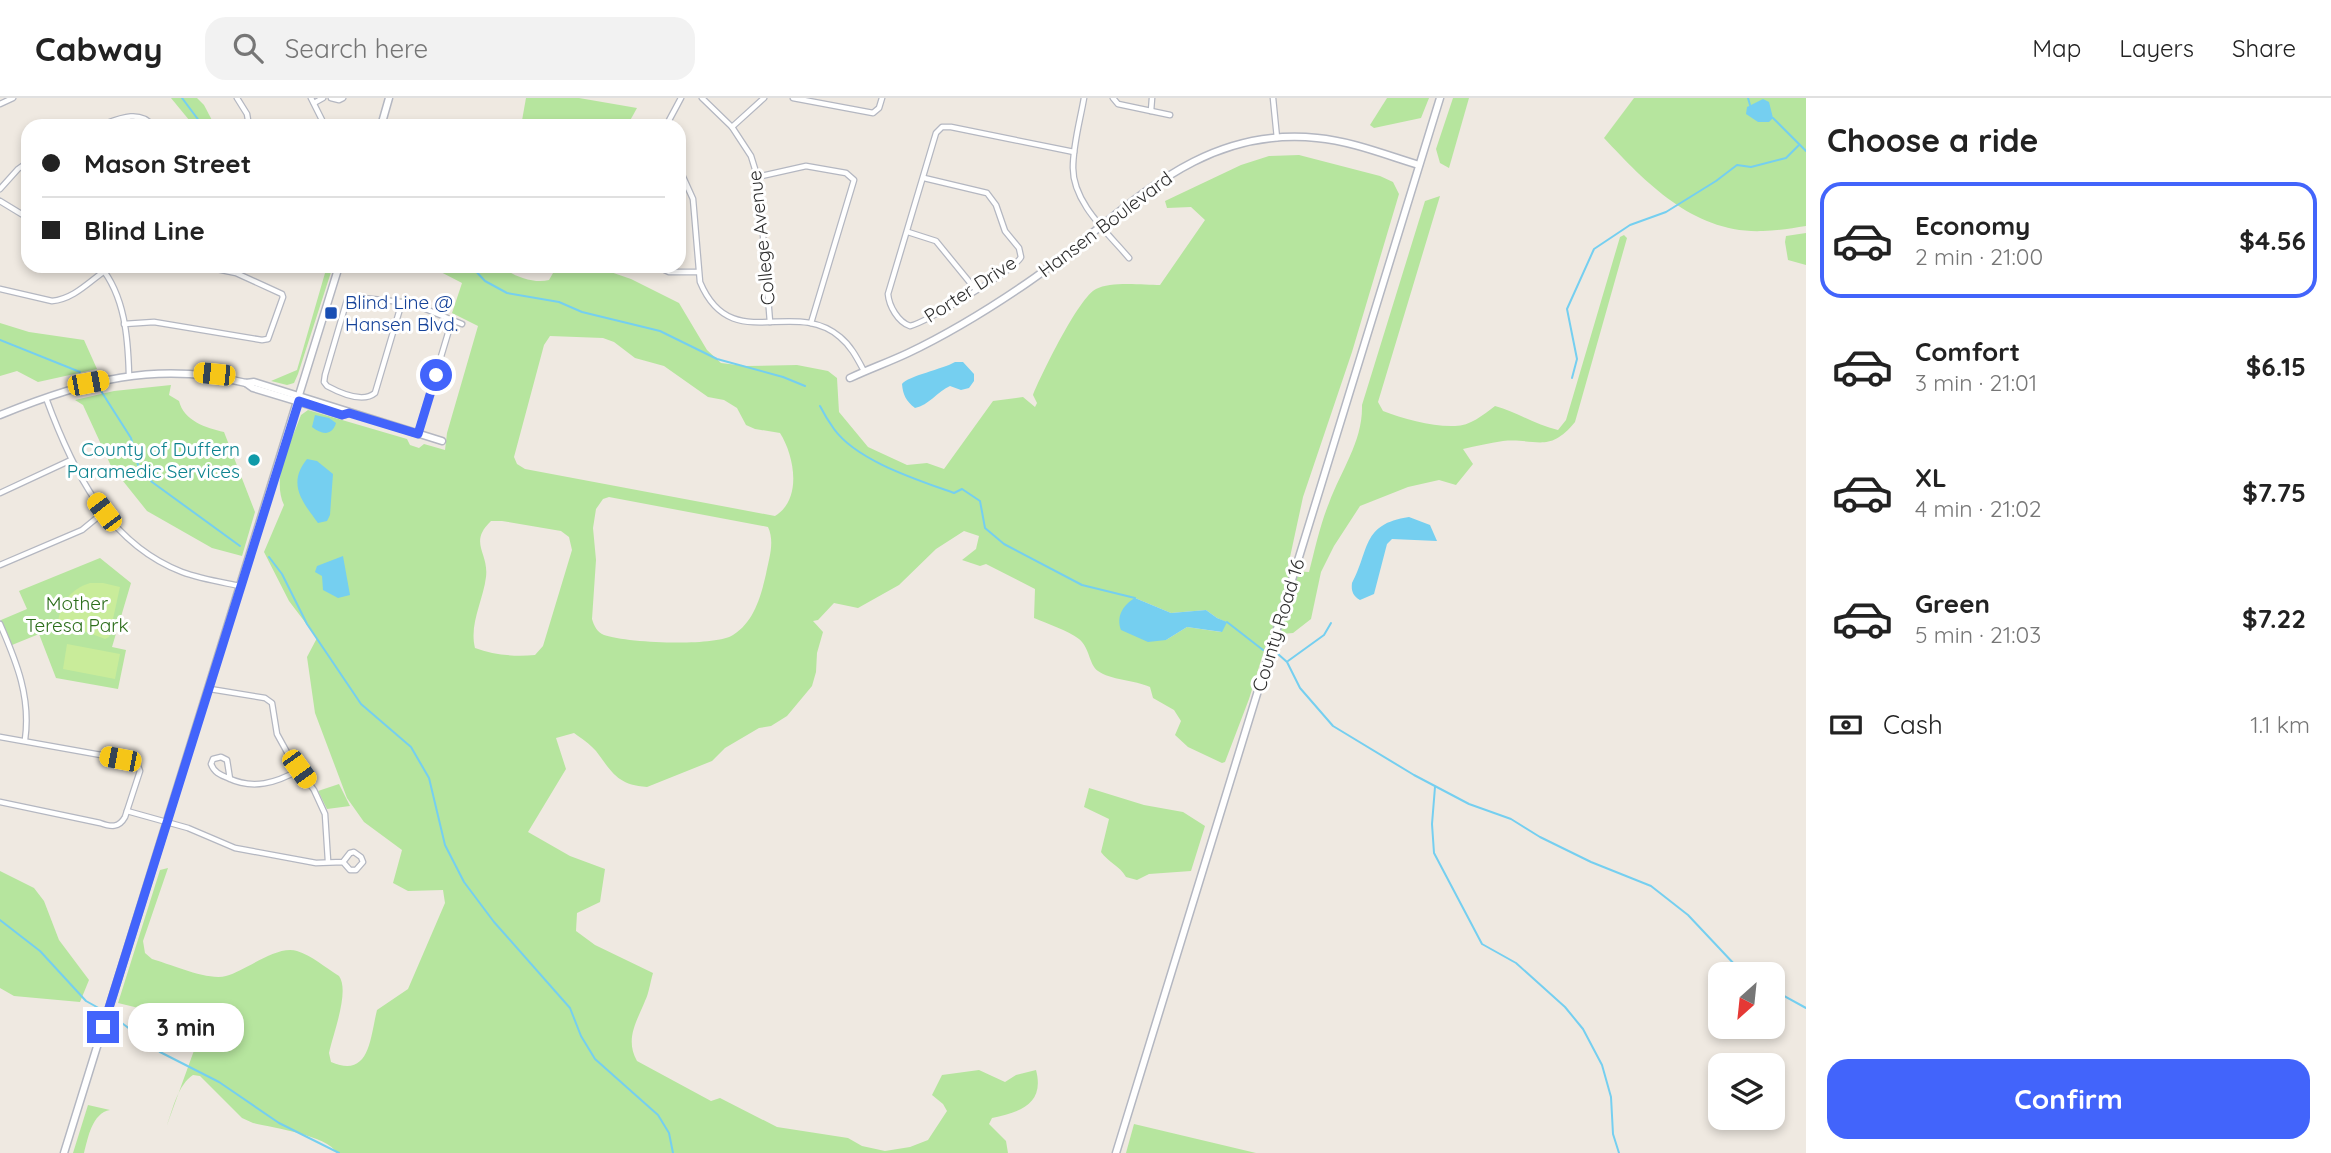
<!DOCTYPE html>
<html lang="en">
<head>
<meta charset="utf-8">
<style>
	:root { --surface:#fff; --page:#f2f2f2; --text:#222; --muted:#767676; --line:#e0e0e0; --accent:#4264fb }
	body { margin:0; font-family:Quicksand,sans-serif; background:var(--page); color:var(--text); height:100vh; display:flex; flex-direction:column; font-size:26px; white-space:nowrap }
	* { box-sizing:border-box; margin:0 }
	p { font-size:23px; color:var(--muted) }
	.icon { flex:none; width:38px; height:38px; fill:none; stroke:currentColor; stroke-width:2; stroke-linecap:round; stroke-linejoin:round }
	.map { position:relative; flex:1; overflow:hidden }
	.details { display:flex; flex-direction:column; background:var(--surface); width:525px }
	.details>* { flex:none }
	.hud { position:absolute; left:21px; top:21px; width:665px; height:154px; border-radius:21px; box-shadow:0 4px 10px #0003; display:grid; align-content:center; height:154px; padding:0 21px; background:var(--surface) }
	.needle { width:46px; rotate:207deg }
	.tools { position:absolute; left:1708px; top:864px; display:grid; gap:14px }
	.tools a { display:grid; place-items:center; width:77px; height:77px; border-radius:14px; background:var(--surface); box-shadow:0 4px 10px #0003; font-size:35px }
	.end { position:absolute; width:32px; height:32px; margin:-16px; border:9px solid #4264fb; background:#fff; box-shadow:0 0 0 4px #fff }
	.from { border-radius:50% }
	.bubble { position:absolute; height:49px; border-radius:21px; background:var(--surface); box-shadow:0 4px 10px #0003; font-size:23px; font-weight:700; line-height:49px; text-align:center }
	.car { position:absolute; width:21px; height:42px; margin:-21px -10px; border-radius:9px; box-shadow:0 0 5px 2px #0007; background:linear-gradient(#f5c518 24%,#345 0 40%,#f5c518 0 76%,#345 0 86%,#f5c518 0) }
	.hud b { display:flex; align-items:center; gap:24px; height:66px; font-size:26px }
	.hud b+b { border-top:2px solid var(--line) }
	.hud i { width:18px; height:18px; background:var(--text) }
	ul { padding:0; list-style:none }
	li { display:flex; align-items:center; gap:21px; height:116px; margin:0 14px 10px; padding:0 7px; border:4px solid transparent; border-radius:21px }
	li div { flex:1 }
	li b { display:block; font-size:26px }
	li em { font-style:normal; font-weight:700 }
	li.current { border-color:var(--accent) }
	li>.icon { width:63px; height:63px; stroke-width:1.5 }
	h2 { padding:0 21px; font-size:32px; line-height:84px }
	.pay { display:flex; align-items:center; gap:18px; height:77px; padding:0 21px; font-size:26px }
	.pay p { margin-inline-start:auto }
	.button { display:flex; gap:14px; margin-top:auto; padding:14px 21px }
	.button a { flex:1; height:80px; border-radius:21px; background:var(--accent); color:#fff; font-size:28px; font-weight:700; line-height:80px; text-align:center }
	header { display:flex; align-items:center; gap:42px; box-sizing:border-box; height:98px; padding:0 35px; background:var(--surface); border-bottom:2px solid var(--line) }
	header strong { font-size:33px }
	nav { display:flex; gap:38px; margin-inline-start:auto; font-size:24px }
	.search { width:490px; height:63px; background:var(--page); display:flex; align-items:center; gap:18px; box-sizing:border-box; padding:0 24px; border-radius:21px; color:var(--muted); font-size:26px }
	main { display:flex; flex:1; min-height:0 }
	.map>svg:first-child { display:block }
</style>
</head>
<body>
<header>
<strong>Cabway</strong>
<div class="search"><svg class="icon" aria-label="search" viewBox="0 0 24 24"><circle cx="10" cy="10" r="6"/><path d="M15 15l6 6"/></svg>Search here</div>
<nav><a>Map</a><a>Layers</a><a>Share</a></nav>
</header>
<main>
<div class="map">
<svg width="1806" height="1055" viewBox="0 0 1806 1055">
	<rect width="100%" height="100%" fill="#efe9e1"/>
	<g fill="#b6e59e" fill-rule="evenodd">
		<path d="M171,0H197L204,7L215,28H194Z"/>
		<path d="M526,0H579L637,10L627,28H521Z"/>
		<path d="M1387,0H1429L1421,20L1374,30L1370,27Z"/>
		<path d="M1453,0H1469L1449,70L1440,65L1436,51Z"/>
		<path d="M1634,0H1806V128C1792,130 1777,133 1763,133C1695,136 1647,86 1604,40Z"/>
		<path d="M1299,57L1380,78L1393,84L1399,96L1352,254L1303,399L1287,473L1309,474C1315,451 1320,427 1329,405C1341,372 1363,343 1362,307L1425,103L1440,98L1378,304L1383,313C1403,321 1433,329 1455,328C1470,328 1483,317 1495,308C1517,314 1536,327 1558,332L1566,322L1620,139L1624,137L1627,140L1575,324C1549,356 1537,340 1503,343C1489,345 1476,348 1463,351L1473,366L1456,387L1439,382L1408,389L1360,408L1334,448L1321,474L1311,521L1293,535L1269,537L1249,601L1225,664L1222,665L1188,649L1175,637L1181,623L1174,612L1153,600L1150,589C1135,582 1110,582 1098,573C1089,567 1090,550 1079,541C1067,532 1048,526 1034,520L1035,491L986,466L980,468L962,462L976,451L979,438L964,433L936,451L899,487L858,510L834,505L818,522L813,523L823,534L817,555L816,574L812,588L787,618L771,628L759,630L725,650L712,663L647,689C617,687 612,674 596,653C590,646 581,640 574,635L556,640L566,671L528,734L570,758L605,771L600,804L577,815L576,833L595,847L653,875C650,885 649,895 645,903C636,925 625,941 637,963L711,1003L720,1000L777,1029L848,1040L862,1048L885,1053L910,1049L928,1042L947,1013L943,1006L932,997L942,977L979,972L1005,984L1016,977L1036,972C1045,1006 1020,1014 992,1020L989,1026L1006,1043L1008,1055H337C326,1037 274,1030 253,1025L242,1020L200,978L193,977C178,987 173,1010 167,1027L200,936L151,913L118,905L160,772L168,770L143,843L145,855L152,861C170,866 208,883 226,878C246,873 276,847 297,853C311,857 326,870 339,878C350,893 333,936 329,955L331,964C370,981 370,940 377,912L408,891L445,805L443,792L408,793L393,785L402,752L364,724L347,700L315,615L307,559L317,540L289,503L264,454L284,407C271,379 291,345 301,317L308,312L407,341L410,347L419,350L424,346L445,352L447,335L478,228L452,215L462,185L433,170L350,171L351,168H501C512,178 534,186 549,182L557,168H593L631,181L679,205L707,252L721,265L745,268L797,267L828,273L837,280L839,314L868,349L907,367L927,365L944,371L993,303L1023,299L1035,309L1037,305L1033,297C1041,277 1079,199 1096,191C1111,183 1143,187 1160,187L1205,122L1191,109L1167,110L1165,103L1241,67L1269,58ZM550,238L603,240L614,244L635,260L664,268L708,299L724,302L737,310L746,327L755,331L780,335C794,357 803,401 775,418L525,371L517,366L514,359L544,247ZM609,399L768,429C775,444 769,460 766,476C761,498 754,524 733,537C714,549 627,545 604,537C597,534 594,528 592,521L596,462L593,430L596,411L603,401ZM491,423H502L561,433L569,439L572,452L543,548L535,557C515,559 494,557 475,550C469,526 483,503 486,479C489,454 468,445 491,423ZM1135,500L1171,515L1206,512L1217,520L1226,524L1221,534L1187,529L1166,542Z"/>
		<path d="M1806,135V167L1788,162L1785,144L1786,138Z"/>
		<path d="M303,168H333L298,276L294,285L287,287L271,283L297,272L325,175Z"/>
		<path d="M0,225L29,234L84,242L97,271L38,284L17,273L0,278Z"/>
		<path d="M171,287L169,297L179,303C184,323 206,330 224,334L255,414L242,458L212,450L147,413L111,368L83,307L75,302L114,293Z"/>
		<path d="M100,460L131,485L112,549L126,552L118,591L56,580L39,536L12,547L1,522L27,511L19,493Z"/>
		<path d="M339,686L350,708L327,711L318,693Z"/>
		<path d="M1089,690L1144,707L1183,714L1205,728L1191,773L1149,776L1137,782L1126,779C1120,768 1108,764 1101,754L1109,721L1084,709Z"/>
		<path d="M0,773L34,790L44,803L59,842L89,882L80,904L14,898L0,890Z"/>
		<path d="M88,1007L110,1012C92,1015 88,1040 84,1055H73Z"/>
		<path d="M1134,1026L1256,1055H1126Z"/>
	</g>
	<g fill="#c9ec9a">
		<path d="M90,485H103L120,489L109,539L105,541L58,523C62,503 71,491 90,485Z"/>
		<path d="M67,546L120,556L115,581L63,571Z"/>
	</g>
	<g fill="#75cff0">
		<path d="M1763,1L1769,4L1773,20L1769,24H1758L1746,16L1747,9Z"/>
		<path d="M955,264H963L974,276V283L969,290L961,292L950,288C937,294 929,307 915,310C906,303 903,297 902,286C908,278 943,271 955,264Z"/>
		<path d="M315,317L329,320L336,325C332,338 322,337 312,329Z"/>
		<path d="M307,361L317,363L333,376L330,417L327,423L318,425C302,403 287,386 307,361Z"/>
		<path d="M1409,419L1430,427L1437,443L1392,441L1387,446L1374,496L1360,502C1353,498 1351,493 1352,485C1370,452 1361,426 1409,419Z"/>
		<path d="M343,458L350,497L338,500L323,492L322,478L315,474L317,468Z"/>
		<path d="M1135,500L1171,515L1206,512L1217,520L1227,524L1222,534L1187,529L1166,542L1148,544L1121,532C1116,518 1123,507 1135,500Z"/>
	</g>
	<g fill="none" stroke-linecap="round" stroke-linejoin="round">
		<g stroke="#75cff0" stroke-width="2">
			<path d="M182,0L203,28"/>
			<path d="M1748,0L1750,7"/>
			<path d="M1773,20L1806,53"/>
			<path d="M471,168L485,183L507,195L559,204L582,214L660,233L717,261L783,279L805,288"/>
			<path d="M0,242L80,274"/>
			<path d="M1572,280L1577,261L1567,211L1594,151L1630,127L1666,114L1716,83L1737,67L1751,69L1786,60L1799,47"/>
			<path d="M101,293L131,340L138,367L152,384L240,448"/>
			<path d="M820,308C824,316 829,324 834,331C857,363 918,382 954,395L962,391L980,403L985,430L1004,446L1082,487L1135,500"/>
			<path d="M269,459L282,476L307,526L361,606L411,649L429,680L445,747L464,784L494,824L570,910L581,938L595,961L658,1017L669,1035L673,1055"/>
			<path d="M1227,524L1263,552"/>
			<path d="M1278,556L1287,564L1300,590L1333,628L1414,677L1469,706L1511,721L1540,739L1591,764L1651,788L1688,817L1736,868L1748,877"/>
			<path d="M1288,563L1324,537L1331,525"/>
			<path d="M1435,689L1432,726L1434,755L1482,846L1516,865L1565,909L1583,931L1602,967L1611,999L1613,1036L1619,1055"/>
			<path d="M0,822L40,853L86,903L104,913"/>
			<path d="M1773,892L1806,910"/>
			<path d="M114,919L160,954L219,984L279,1025L339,1055"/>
		</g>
		<defs>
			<g id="street">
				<path d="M237,0L247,16L249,28"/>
				<path d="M311,0L325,28"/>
				<path d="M331,0L339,2L343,0"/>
				<path d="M702,0L732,29L751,58L755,71L761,112L770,224"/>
				<path d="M793,0L873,15L879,10L882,0"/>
				<path d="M1084,0C1080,23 1073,47 1073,70C1073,105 1108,135 1129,160"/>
				<path d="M1113,0L1118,6L1170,17"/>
				<path d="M1273,0L1277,40"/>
				<path d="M314,5L323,0"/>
				<path d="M0,6L13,0"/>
				<path d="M1151,13L1152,0"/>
				<path d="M99,28C116,22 139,10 153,28"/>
				<path d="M666,28L681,0"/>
				<path d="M732,29L764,0"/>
				<path d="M679,70L693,101L700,184C731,258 793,199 840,239C851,248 857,260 864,273"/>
				<path d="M757,79L806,68L846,75L854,82L811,225"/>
				<path d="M924,80L987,95L996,107L1005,133L1019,150L1021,159C1015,172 926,224 910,228C898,224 889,208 888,196L936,35L942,29H951L1074,54"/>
				<path d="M0,91L18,71L28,64"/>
				<path d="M0,103L28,120"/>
				<path d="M908,134L936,143L976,192"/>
				<path d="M100,168C125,198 128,240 129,277"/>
				<path d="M656,168L669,174H697"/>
				<path d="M0,191L52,203C76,201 92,180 112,168"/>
				<path d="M402,204L375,295C363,305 340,295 327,288L324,284L325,277L347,202L353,199L411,205L462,226"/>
				<path d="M124,226L154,224L262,242L268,241L283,199L282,196L236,175L202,168"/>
				<path d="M46,300C72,371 107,445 182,474C201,481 221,484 240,488"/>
				<path d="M418,335L452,222"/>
				<path d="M0,395L71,362"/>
				<path d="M0,467L82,432L104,414"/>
				<path d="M0,526C17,565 31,600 25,642"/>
				<path d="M210,591L265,600L272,605L277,636L288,656L314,692L325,716L328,763"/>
				<path d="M0,639L129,662L137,665L140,673L125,719C119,730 111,729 100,725L0,704"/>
				<path d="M230,681L227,662L221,659L213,661L211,666C214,674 220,677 228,680C253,692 276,685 299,672"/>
				<path d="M127,713L188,730L235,750L316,765L343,764L350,772H356L363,764L361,759L354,754L350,755L343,764"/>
			</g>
			<g id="secondary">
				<path d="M381,28L389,0"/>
				<path d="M850,280C869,271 889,264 908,255C950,235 989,211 1027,185C1120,122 1190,27 1317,40C1351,43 1386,57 1419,67"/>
				<path d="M246,285L253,290L342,317L349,315"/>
				<path d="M0,317C84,283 156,262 246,285L254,284L442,343"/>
				<path d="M64,1055L339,168"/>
				<path d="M1116,1055L1440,0"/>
			</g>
		</defs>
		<use href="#street" stroke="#b4b7c1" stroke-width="7"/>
		<use href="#secondary" stroke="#b4b7c1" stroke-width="9"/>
		<use href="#street" stroke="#fff" stroke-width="4.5"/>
		<use href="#secondary" stroke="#fff" stroke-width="6"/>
	</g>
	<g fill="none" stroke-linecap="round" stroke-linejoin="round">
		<path stroke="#4264fb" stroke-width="9" d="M103,929L299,303L342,317L349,315L418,336L436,277"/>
	</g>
	<rect fill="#1a4fb4" stroke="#fff" stroke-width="2.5" x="324" y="208" width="14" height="14" rx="3.5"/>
	<circle fill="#0f9aa8" stroke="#fff" stroke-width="2.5" cx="254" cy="362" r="7"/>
	<g text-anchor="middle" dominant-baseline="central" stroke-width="6" stroke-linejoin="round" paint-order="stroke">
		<g font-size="19" fill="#2e2e2e" stroke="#fff">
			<text transform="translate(1105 126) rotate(-37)">Hansen Boulevard</text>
			<text transform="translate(761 140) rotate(-96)">College Avenue</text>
			<text transform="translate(970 191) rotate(-33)">Porter Drive</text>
			<text transform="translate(1278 527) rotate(-73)">County Road 16</text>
		</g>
		<g font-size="19" fill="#164399" stroke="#fff" text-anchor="start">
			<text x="345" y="204">Blind Line @<tspan x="345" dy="22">Hansen Blvd.</tspan></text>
		</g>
		<g font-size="19" fill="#0d838f" stroke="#fff" text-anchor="end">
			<text x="240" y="351">County of Duffern<tspan x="240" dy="22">Paramedic Services</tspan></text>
		</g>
		<g font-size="19" fill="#2c6e1b" stroke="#fff">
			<text x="77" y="505">Mother<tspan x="77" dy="22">Teresa Park</tspan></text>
		</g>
	</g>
</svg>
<div class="tools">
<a><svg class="needle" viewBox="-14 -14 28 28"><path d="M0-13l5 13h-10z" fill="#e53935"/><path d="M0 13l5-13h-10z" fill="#767676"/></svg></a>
<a><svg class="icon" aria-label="layers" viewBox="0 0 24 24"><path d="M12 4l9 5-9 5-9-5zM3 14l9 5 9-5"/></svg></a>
</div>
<i class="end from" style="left:436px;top:277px"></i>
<i class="end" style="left:103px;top:929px"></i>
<div class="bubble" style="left:128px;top:905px;width:116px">3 min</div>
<i class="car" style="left:214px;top:276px;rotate:276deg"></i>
<i class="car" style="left:88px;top:285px;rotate:79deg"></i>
<i class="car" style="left:104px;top:414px;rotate:323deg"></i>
<i class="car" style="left:120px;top:661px;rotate:281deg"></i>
<i class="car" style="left:299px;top:671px;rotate:144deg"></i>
<div class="hud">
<b><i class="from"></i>Mason Street</b>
<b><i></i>Blind Line</b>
</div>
</div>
<section class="details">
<h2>Choose a ride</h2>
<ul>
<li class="current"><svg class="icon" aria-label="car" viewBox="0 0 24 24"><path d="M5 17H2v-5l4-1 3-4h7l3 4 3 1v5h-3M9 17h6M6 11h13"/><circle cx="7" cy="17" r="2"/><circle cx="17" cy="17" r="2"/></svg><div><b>Economy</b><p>2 min · 21:00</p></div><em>$4.56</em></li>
<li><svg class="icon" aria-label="car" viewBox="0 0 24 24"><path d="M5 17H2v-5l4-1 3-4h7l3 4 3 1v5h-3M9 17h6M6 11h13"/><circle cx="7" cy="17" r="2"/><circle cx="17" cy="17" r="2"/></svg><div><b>Comfort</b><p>3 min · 21:01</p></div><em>$6.15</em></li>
<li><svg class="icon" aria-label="car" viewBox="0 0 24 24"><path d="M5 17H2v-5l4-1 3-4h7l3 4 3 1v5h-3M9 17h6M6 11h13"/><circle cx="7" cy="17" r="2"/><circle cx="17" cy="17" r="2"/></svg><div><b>XL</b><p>4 min · 21:02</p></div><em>$7.75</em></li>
<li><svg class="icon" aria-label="car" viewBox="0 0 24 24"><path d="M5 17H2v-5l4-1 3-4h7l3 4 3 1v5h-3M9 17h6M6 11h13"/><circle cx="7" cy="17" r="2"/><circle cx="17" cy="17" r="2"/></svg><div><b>Green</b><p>5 min · 21:03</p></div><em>$7.22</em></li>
</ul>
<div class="pay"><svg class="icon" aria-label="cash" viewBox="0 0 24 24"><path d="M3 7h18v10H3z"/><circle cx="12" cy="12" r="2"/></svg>Cash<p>1.1 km</p></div>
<div class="button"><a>Confirm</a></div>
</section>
</main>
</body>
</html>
